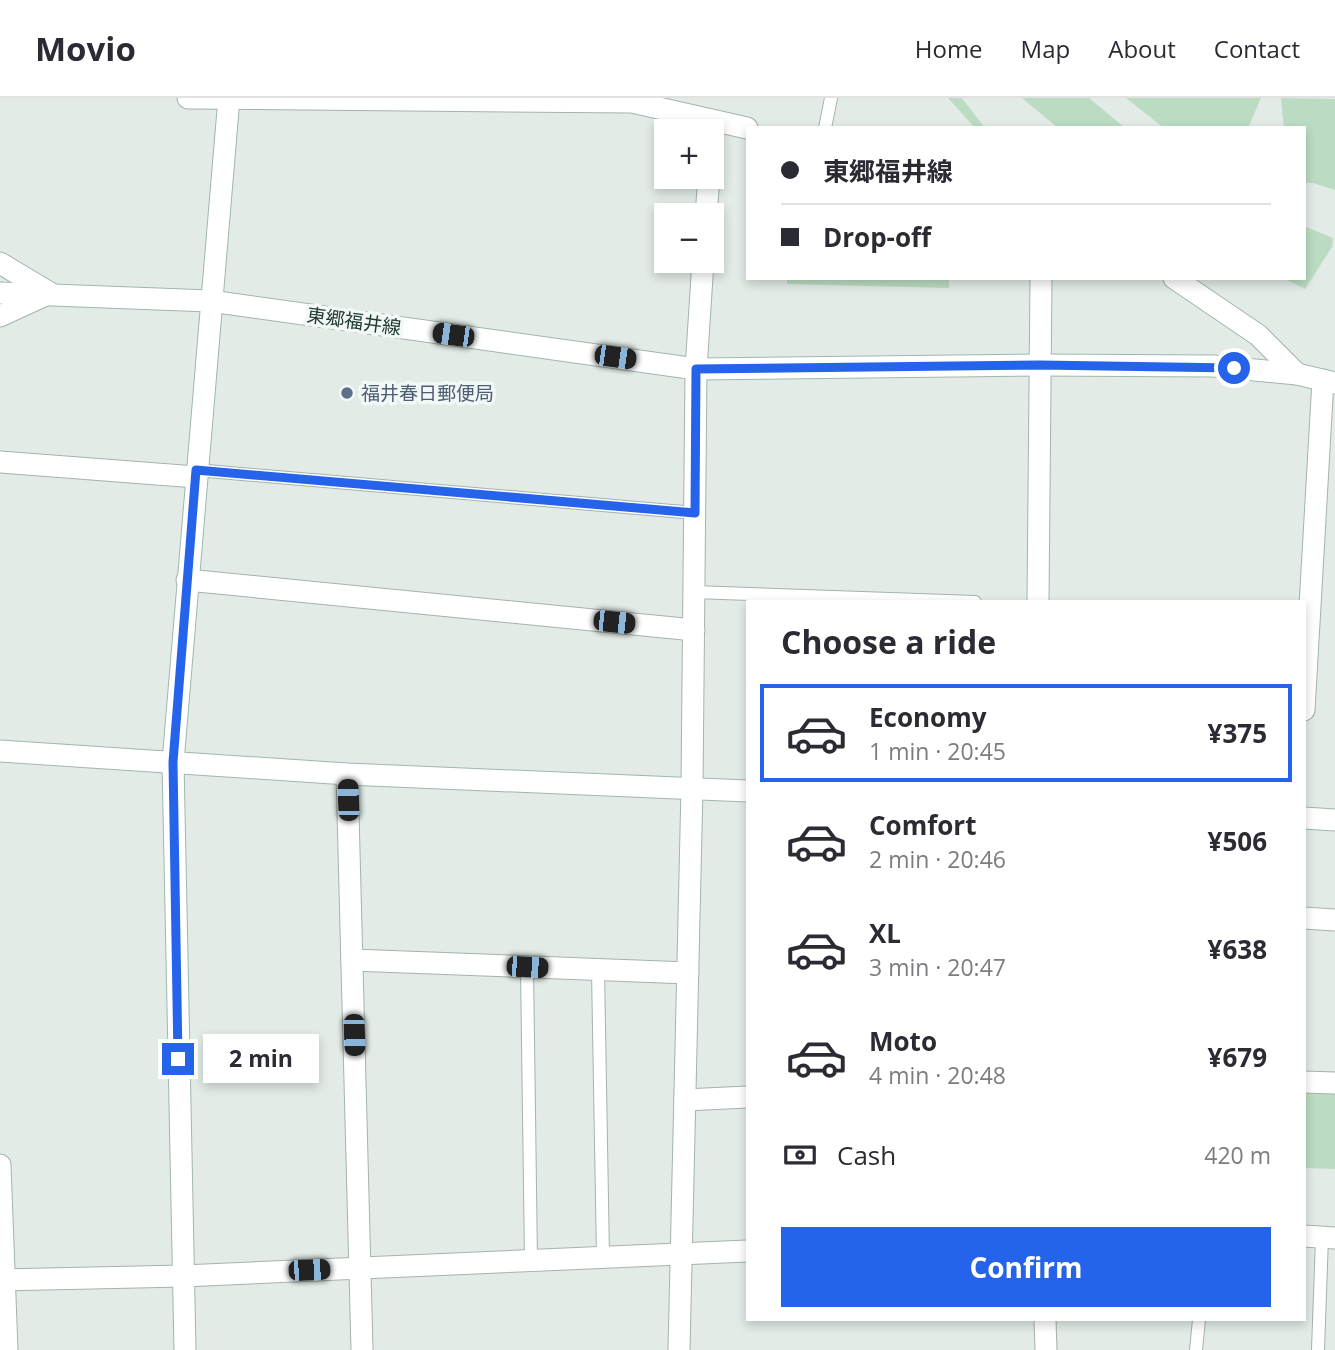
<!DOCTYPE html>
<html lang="en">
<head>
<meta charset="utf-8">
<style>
	:root { --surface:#fff; --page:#f7f7f7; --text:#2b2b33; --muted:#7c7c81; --line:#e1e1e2; --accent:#2563eb }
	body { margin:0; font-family:"Open Sans","Noto Sans JP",sans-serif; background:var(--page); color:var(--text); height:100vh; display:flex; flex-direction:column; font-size:26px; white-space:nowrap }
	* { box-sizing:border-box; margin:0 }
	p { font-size:23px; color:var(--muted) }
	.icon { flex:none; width:38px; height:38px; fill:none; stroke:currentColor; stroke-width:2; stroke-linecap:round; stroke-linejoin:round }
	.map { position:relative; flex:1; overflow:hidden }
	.sheet { position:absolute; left:746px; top:502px; width:560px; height:721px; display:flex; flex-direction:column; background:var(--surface); border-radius:0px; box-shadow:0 4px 10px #0003 }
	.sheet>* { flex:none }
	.top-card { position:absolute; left:746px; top:28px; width:560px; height:154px; border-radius:0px; box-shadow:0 4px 10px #0003; display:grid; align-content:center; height:154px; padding:0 35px; background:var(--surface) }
	.tools { position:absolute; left:654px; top:21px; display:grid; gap:14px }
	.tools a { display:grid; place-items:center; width:70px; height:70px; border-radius:0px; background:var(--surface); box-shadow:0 4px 10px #0003; font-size:35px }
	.end { position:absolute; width:32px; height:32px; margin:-16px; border:9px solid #2563eb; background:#fff; box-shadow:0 0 0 4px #fff }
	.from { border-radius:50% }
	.bubble { position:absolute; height:49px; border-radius:0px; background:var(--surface); box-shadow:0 4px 10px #0003; font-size:23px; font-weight:700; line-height:49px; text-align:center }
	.car { position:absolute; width:21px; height:42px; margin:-21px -10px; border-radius:9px; box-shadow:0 0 5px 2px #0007; background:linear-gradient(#222 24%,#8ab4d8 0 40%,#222 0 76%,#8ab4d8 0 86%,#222 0) }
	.top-card b { display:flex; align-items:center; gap:24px; height:66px; font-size:26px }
	.top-card b+b { border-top:2px solid var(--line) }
	.top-card i { width:18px; height:18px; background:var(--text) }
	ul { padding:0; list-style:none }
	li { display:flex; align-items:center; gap:21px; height:98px; margin:0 14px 10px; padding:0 21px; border:4px solid transparent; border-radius:0px }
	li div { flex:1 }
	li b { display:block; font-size:26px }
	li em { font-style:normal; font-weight:700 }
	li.selected { border-color:var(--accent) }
	li>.icon { width:63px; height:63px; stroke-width:1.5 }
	h2 { padding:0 35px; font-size:32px; line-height:84px }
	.pay { display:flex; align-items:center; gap:18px; height:77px; padding:0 35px; font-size:26px }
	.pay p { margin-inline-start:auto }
	.action { display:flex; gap:14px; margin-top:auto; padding:14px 35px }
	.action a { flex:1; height:80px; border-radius:0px; background:var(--accent); color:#fff; font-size:28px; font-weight:700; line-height:80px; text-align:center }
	header { display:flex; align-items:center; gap:42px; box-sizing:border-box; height:98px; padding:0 35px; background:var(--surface); border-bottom:2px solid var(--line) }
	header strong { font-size:33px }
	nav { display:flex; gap:38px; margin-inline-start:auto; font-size:24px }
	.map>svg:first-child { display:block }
</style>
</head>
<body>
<header>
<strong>Movio</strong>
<nav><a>Home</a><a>Map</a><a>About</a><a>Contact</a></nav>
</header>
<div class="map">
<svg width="1335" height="1252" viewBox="0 0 1335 1252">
	<rect width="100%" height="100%" fill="#e2ebe6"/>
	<g fill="#bbdcc2">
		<path d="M948,0H962L985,30H975Z"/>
		<path d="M1022,0H1089L1125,30H1058Z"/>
		<path d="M1126,0H1261L1248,30H1164Z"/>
		<path d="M1281,0L1335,1V92L1313,85H1304V30H1284Z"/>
		<path d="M1304,128L1333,140L1332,149L1305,191L1283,180H1304Z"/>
		<path d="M787,180H949V190L787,186Z"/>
		<path d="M1304,995L1335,996V1071L1304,1070Z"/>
	</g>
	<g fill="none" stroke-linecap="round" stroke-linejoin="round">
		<defs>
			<g id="lane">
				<path d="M825,30L831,0"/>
				<path d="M196,372L695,415"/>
				<path d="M694,494L975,504"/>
				<path d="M527,869L531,1162"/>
				<path d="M598,872L603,1159"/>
				<path d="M1196,1252L1199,1222"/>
				<path d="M1318,1252L1322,1139"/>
			</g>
			<g id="street">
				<path d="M188,0L632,4L747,30"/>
				<path d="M706,117L709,79"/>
				<path d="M0,165L50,195"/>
				<path d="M1174,180L1258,237L1297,276"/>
				<path d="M0,218L50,195"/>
				<path d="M0,364L196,379"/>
				<path d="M187,482L694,532"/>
				<path d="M1038,504L1041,180"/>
				<path d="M1304,612L1323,282"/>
				<path d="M347,676L362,1252"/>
				<path d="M1304,820L1335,822"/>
				<path d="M352,862L688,875"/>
				<path d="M1304,984L1335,985"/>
				<path d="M685,1002L747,999"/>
				<path d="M0,1067L7,1252"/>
				<path d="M1304,1138L1335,1140"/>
				<path d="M0,1182L183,1178L747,1153"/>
				<path d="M1045,1222L1046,1252"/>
				<path d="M679,1252L692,690L696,271L703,163"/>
			</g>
			<g id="secondary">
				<path d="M0,195L210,203L696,271L1040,267L1213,268L1297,276L1335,285"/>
				<path d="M0,653L347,676L747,693"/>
				<path d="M1304,720L1335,722"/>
				<path d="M185,1252L173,664L229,0"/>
			</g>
		</defs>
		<use href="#lane" stroke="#a5b3ad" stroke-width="14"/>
		<use href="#street" stroke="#a5b3ad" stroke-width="23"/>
		<use href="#secondary" stroke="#a0b7ad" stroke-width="23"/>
		<use href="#lane" stroke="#fff" stroke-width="12"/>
		<use href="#street" stroke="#fff" stroke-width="21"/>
		<use href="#secondary" stroke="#fff" stroke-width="21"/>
	</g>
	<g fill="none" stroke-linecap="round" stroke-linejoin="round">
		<path stroke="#2563eb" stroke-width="9" d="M178,961L173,664L196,372L695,415L696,271L1040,267L1234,270"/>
	</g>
	<circle fill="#5c6f8a" stroke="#f2f8f5" stroke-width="2.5" cx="347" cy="295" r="7"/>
	<g text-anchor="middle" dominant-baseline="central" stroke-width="7" stroke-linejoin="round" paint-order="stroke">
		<g font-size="19" fill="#223c33" stroke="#f2f8f5">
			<text transform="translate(354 223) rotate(8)">東郷福井線</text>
		</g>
		<g font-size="19" fill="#4e5e75" stroke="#f2f8f5" text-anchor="start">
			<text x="361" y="295">福井春日郵便局</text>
		</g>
	</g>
</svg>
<div class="tools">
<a>+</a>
<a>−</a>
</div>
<i class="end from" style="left:1234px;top:270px"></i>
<i class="end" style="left:178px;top:961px"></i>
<div class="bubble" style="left:203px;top:936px;width:116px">2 min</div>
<i class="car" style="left:453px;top:237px;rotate:278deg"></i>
<i class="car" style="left:615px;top:259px;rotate:98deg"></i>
<i class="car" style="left:614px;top:524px;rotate:96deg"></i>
<i class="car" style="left:348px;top:702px;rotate:358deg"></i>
<i class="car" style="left:527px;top:869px;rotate:93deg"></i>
<i class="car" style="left:354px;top:937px;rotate:178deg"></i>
<i class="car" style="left:309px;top:1172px;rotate:88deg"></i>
<div class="top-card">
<b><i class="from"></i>東郷福井線</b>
<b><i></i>Drop-off</b>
</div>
<section class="sheet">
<h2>Choose a ride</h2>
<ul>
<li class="selected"><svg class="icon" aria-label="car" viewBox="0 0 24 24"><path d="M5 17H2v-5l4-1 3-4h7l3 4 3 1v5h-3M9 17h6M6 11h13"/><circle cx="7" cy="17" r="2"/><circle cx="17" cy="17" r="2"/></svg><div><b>Economy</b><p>1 min · 20:45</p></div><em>¥375</em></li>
<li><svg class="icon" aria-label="car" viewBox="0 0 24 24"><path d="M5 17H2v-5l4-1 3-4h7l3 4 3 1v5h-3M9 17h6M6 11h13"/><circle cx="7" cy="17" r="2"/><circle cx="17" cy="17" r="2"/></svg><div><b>Comfort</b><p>2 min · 20:46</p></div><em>¥506</em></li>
<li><svg class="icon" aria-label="car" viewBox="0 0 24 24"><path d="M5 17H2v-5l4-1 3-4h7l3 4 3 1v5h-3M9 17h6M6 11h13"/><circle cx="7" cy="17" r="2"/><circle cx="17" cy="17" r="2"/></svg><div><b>XL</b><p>3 min · 20:47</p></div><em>¥638</em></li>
<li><svg class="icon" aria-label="car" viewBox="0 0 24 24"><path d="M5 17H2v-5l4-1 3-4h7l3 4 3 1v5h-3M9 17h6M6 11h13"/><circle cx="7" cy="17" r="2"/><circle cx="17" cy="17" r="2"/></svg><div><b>Moto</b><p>4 min · 20:48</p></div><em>¥679</em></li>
</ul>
<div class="pay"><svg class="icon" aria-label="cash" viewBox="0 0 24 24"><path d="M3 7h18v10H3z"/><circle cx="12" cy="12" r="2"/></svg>Cash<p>420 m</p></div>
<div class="action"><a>Confirm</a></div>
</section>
</div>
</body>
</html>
